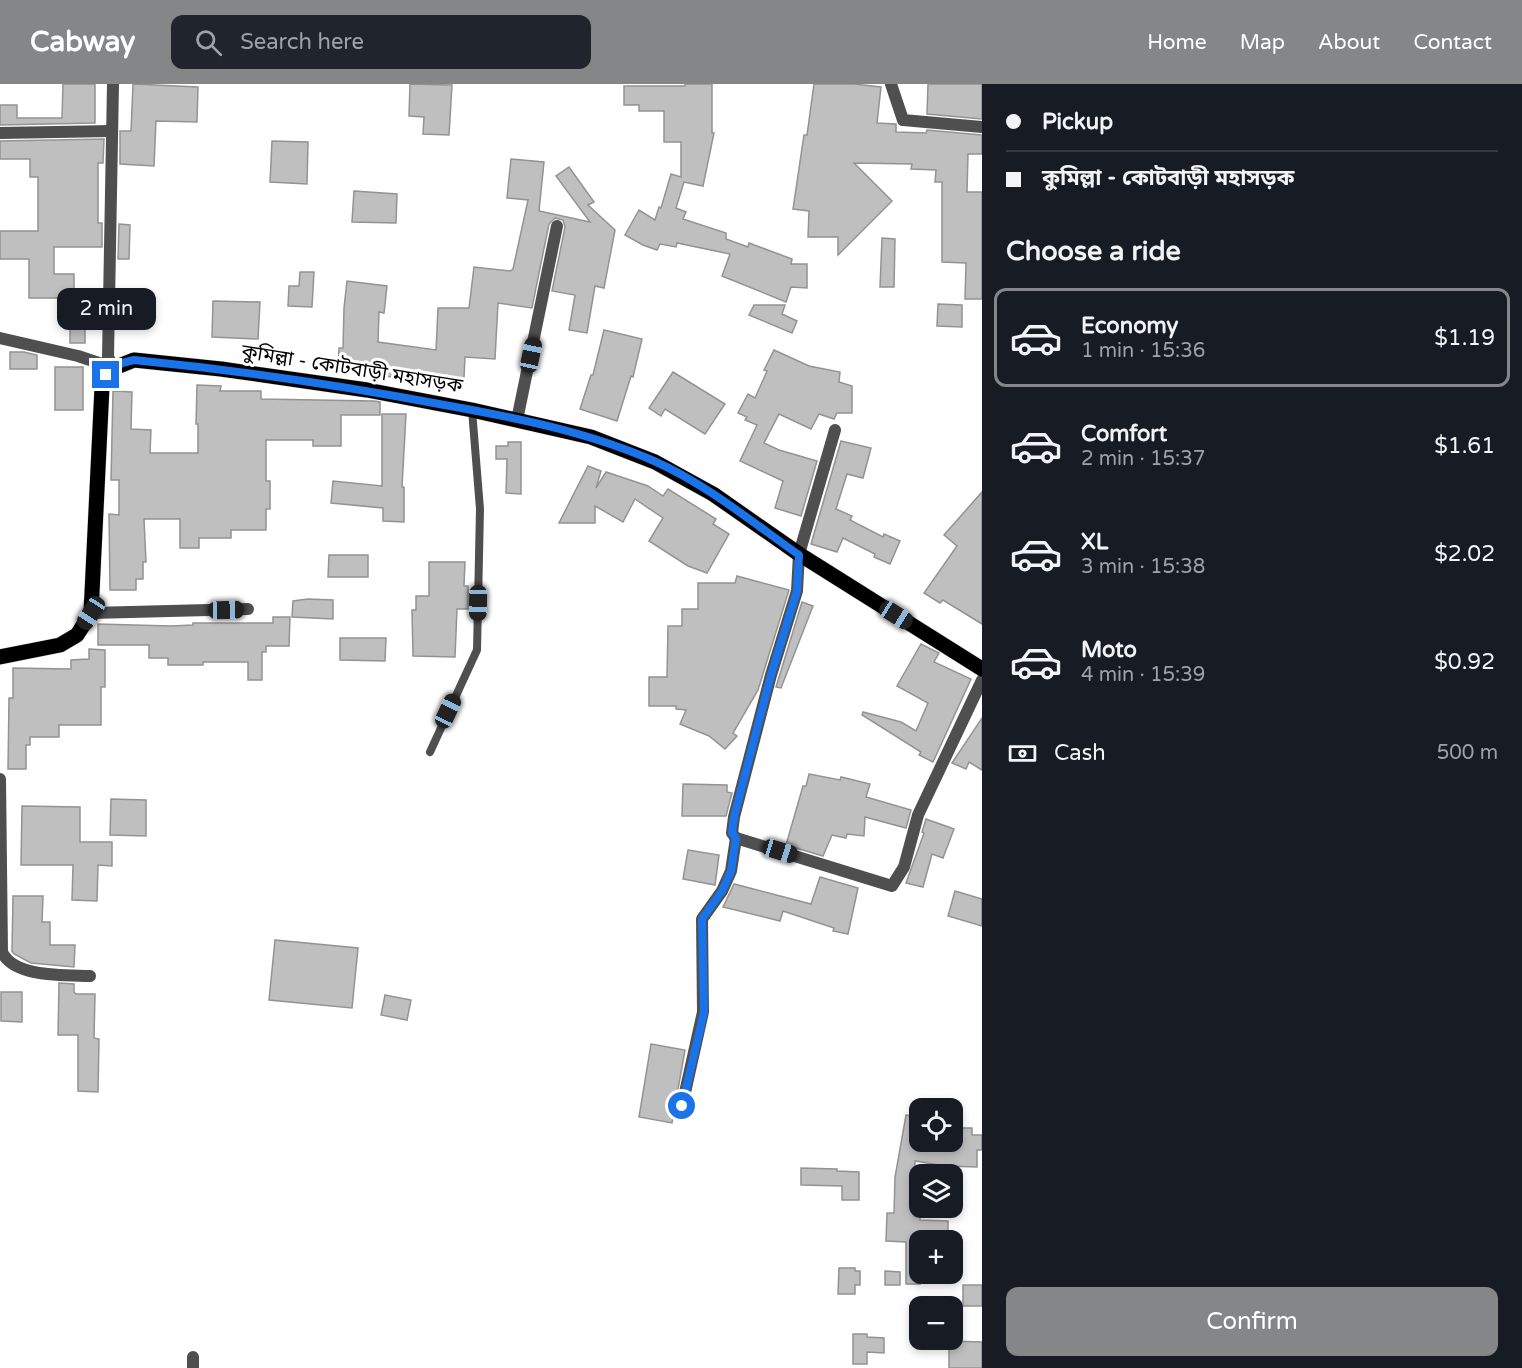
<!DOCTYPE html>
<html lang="en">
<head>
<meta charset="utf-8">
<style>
	:root { --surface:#171b24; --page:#20242c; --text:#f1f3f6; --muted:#9ea1a6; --line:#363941; --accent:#858687 }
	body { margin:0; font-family:"Varela Round","Noto Sans Bengali",sans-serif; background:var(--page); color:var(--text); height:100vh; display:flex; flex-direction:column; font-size:22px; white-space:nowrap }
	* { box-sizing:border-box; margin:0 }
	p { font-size:20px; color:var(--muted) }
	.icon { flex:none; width:33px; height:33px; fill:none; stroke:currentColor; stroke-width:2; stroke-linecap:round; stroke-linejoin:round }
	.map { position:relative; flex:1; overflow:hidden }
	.sheet { display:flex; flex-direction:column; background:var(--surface); width:540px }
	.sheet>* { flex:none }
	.banner { display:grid; align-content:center; height:132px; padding:0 24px; background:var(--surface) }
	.fabs { position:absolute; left:909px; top:1014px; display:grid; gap:12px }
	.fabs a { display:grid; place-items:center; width:54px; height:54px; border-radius:12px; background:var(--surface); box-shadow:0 3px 9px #0003; font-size:30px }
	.end { position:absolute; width:27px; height:27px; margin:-14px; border:8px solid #1a73e8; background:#fff; box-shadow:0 0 0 3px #fff }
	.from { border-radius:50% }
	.bubble { position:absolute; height:42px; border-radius:12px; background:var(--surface); box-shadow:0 3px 9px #0003; font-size:20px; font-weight:600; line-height:42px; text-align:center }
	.car { position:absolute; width:18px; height:36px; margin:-18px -9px; border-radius:8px; box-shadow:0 0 4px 2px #0007; background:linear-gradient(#222 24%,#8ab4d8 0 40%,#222 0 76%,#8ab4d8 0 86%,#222 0) }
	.banner b { display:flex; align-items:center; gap:21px; height:57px; font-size:22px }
	.banner b+b { border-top:2px solid var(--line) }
	.banner i { width:15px; height:15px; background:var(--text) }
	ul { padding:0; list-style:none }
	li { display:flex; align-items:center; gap:18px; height:99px; margin:0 12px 9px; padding:0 12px; border:3px solid transparent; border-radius:12px }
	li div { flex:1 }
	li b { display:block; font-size:22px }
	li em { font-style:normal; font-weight:600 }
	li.current { border-color:var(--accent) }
	li>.icon { width:54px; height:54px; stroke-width:1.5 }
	h2 { padding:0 24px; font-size:27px; line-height:72px }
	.pay { display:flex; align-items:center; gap:15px; height:66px; padding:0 24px; font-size:22px }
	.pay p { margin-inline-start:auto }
	.cta { display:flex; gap:12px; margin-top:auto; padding:12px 24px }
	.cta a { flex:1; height:69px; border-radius:12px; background:var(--accent); color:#fff; font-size:24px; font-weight:600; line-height:69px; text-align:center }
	header { display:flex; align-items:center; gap:36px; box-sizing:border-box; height:84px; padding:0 30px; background:var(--accent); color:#fff }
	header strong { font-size:28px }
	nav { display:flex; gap:33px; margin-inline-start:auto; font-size:21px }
	.search { width:420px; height:54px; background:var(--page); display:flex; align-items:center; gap:15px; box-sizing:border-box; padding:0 21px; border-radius:12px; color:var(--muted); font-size:22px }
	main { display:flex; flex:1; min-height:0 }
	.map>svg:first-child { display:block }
</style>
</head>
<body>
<header>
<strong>Cabway</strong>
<div class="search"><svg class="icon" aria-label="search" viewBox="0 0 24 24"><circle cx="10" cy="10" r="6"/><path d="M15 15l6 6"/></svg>Search here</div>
<nav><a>Home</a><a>Map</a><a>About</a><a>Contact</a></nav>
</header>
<main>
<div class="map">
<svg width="982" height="1284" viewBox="0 0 982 1284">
	<rect width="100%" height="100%" fill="#fff"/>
	<g fill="#bfbfbf" stroke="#939393" stroke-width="1.5">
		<path d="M63,0H95V39L0,41V21H17V34H62Z"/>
		<path d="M133,0L198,3L197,38L156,37L154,82L120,80V47H131Z"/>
		<path d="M410,0L452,1L449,51L423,50L424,33L409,32Z"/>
		<path d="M685,0H712V49H714L703,102L684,98L676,124L686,128L683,135L726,149V155L748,163L749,159L792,175L791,180H807V204L791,203L786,218L722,192L730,170L677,159L676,163L660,160L657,166L643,161L625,151L639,126L655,136L659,123L661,124L671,90L681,93V58H664V27H639V21H624V2H685Z"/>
		<path d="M814,0H854L881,3L877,39L896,40V48L926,49L927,46L982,51V70H968L967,108H982V215H965L966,179L942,178V98H935L936,86L911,85L912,80L854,79L892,117L838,171V153H808L809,127L793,125L804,51H807Z"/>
		<path d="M928,0H982V35L927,30Z"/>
		<path d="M104,55L103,79H98V139H102V163H54V190H74V214H29V175H0V147H38V93H30V75H0V57Z"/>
		<path d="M272,57L308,58L307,100L270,98Z"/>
		<path d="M511,75L544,78L539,127L590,138L556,92L569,83L594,118L588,121L615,146L604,204L595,202L587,249L569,246L575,211L552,207L565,143L563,136L555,134L549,140L532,224L498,219L495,275L465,273L464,294L409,290V294L381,292V288L338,287L339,264H343L344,224L347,197L387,202L384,229L379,228L378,258L436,266L438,224H469L474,183L510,187L513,185L528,116L507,114Z"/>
		<path d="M354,107L397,110L396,139L352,138Z"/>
		<path d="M119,140L130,141L129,175H118Z"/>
		<path d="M882,154L895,155L894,203H880Z"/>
		<path d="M300,188H314L312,223L288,222L289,202H299Z"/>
		<path d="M213,217L260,218L258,255L212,253Z"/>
		<path d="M938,220L962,221V243L937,242Z"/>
		<path d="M754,221H785L782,230L797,237L792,249L749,231Z"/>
		<rect x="70" y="231" width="15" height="28"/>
		<path d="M604,246L642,255L633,293L631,292L617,337L580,325L591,291H593Z"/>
		<path d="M774,266L809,282L840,288L839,298L852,302V329H837L834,335L819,330L811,345L779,330L764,359L779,366L817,377L801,432L775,424L783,397L740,377L757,341L745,336L747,333L738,329L748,310L755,314L767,287L764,286Z"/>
		<path d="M10,268H24L37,271V285H10Z"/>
		<rect x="55" y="283" width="28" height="43"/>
		<path d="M673,288L725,320L705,350L665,325L661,332L649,324Z"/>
		<path d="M197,301L221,302L220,307H261V315L374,317L380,318V331H341V362H313V356H266V397H270V425H266V446H231V454H199V464H180V435H144L146,478H143V495H136V506H110L109,430L119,431V396H111L113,307L132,308L131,345L151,346L150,369H198V340H196Z"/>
		<path d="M382,330H406L402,403H404V438L383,437V424L331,419L333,397L382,402Z"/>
		<path d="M841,357L871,364L863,394L847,390L836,425L852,432L850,436L883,453L884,450L900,457L890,480L874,473L875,470L843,454L837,468L811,460Z"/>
		<path d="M508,358H521V410L506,409L507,375H496V362H508Z"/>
		<path d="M588,382L601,387L596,404L606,388L648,402L663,412L668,405L716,435L713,440L729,450L707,489L688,482L649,457L663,434L635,415L623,438L595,422V439H559Z"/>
		<path d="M982,408V540L943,516L940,519L924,509L957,462L944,451Z"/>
		<path d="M329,471H368V493H328Z"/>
		<path d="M429,478H465L464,502H468V525H457L455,573L413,572L412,526H416V512H429Z"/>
		<path d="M737,492L789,506L758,606L733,649L737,652L725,665L709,652L680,640L686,626L676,625V622H649V593H667L668,542H682V525H698V499H735Z"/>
		<path d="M308,515L333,516V535L292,533L293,517Z"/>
		<path d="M802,518L813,522L781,604L776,603Z"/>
		<path d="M273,533H290L289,562H266V568H262V596H248V578H203V581H168V574H149V561H98V540L171,542L193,541V539H273Z"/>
		<path d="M340,554H386L385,577L340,576Z"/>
		<path d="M921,560L939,569L934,578L971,595L933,678L919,671L921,668L862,631L863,628L901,638L916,647L928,619L897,602Z"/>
		<path d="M89,565L105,566V603H101V641H59V653H30V661H26V685H8L9,614H13V584L71,585V576L89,575Z"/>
		<path d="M982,634V686L969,678L966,685L952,679Z"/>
		<path d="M809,690L840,696L841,693L870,700L866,713L911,726L906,744L865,733L864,752L847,750L846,754L832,751L823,772L786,761L803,702H806Z"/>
		<path d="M683,700L727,701V708L732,709L726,732H682Z"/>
		<path d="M111,715L146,716V752L110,751Z"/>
		<path d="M22,722L80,723V758H112V782L98,781L97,817L72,816L73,781H21Z"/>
		<path d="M926,735L954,745L943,774L932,770L923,803L906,799L924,749L922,748Z"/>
		<path d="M688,766L719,771L715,801L683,795Z"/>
		<path d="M820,793L858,804L848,850L833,847L834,844L783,827L780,837L723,823L734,800L811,820Z"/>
		<path d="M955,807L982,815V842L948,832Z"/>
		<path d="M13,812H43L42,838H50V861H75L74,883L31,879L14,870L12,867Z"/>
		<path d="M275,856L358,864L352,924L269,916Z"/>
		<path d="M59,899L74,900V908L76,910H95L94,954L99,955L98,1008L78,1007V951H58Z"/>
		<path d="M1,908H22V938L1,937Z"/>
		<path d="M385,911L411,916L407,936L381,931Z"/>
		<path d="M651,960L685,966L672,1039L639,1033Z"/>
		<path d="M906,1031L920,1033V1058H955V1044H972V1051H982V1066H977V1083L945,1082L915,1077L914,1132H920V1136L948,1137V1156H920V1200H906V1158L886,1157L887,1129H894L895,1093Z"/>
		<path d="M801,1084L837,1085V1087L859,1088V1116H842V1102L801,1101Z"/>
		<path d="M839,1184H855V1187H860V1201H855V1210H838Z"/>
		<path d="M885,1187L900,1188V1201H885Z"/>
		<rect x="963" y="1201" width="19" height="21"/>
		<path d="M853,1250H867V1253L884,1254V1269L867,1268V1280H853Z"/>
		<path d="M949,1257L982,1258V1284H949Z"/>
	</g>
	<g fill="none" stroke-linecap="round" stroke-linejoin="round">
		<defs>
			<path id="primary" d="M0,573L60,561L77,551L91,529L102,303L106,291L114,284L134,276L221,285L367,306L472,326L591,353L655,378L713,410L799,470L982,585"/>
		</defs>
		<use href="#primary" stroke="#dbdbdb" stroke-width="16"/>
		<path stroke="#4f4f4f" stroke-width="8" d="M430,668L477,566L480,425L472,326"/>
		<g stroke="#4f4f4f" stroke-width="12">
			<path d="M891,0L903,36L982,43"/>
			<path d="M0,49L112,47"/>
			<path d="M0,254L78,272L114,284"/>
			<path d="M517,336L557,142"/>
			<path d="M835,346L799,470L797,507L771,591L734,733L732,749L736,754L892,802L904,783L918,731L982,596"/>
			<path d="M91,529L248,525"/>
			<path d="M0,695L2,868C14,894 66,891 90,892"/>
			<path d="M682,1022L703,928L702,835L722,807L731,787L736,754"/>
			<path d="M193,1284V1273"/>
		</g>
		<path stroke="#4f4f4f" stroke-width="12" d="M113,0L108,273L114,284"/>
		<use href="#primary" stroke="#000" stroke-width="15"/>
	</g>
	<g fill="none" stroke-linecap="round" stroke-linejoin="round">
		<path stroke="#1a73e8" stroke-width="8" d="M106,291L122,279L134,276C236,286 338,301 439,320C512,333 586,347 654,377C706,400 752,438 799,471L797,507L771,591L734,733L732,749L736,754L731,787L722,807L702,835L704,928L682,1022"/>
	</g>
	<g text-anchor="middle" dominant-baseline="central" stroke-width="6" stroke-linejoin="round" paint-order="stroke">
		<g font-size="20" fill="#000" stroke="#fff">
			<text transform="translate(352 285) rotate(9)">কুমিল্লা - কোটবাড়ী মহাসড়ক</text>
		</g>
	</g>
</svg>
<div class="fabs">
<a><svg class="icon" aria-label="locate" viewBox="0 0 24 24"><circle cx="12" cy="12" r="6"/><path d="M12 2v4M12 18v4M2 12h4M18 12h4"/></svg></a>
<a><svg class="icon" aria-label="layers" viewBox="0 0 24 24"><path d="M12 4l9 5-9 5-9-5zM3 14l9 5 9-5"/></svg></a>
<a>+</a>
<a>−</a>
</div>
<i class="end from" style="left:682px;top:1022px"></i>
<i class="end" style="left:106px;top:291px"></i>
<div class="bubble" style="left:57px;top:204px;width:99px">2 min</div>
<i class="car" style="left:531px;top:271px;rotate:12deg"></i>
<i class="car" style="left:478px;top:519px;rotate:181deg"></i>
<i class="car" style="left:226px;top:526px;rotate:89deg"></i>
<i class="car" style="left:91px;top:529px;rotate:213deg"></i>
<i class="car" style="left:896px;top:531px;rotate:122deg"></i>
<i class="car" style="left:448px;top:627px;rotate:25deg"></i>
<i class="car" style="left:780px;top:767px;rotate:107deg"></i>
</div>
<section class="sheet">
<div class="banner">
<b><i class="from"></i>Pickup</b>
<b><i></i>কুমিল্লা - কোটবাড়ী মহাসড়ক</b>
</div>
<h2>Choose a ride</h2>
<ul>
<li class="current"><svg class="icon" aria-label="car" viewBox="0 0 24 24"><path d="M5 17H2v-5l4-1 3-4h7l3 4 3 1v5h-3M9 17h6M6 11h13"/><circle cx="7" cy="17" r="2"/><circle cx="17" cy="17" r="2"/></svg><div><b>Economy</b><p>1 min · 15:36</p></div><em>$1.19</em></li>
<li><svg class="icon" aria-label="car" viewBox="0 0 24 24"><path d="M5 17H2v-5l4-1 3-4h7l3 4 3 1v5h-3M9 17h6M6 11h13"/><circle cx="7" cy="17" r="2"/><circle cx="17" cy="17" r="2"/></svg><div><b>Comfort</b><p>2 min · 15:37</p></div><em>$1.61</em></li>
<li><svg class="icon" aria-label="car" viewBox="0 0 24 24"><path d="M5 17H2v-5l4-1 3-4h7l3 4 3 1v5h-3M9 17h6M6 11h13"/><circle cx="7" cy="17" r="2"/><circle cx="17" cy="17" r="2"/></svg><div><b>XL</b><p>3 min · 15:38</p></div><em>$2.02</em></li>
<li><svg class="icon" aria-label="car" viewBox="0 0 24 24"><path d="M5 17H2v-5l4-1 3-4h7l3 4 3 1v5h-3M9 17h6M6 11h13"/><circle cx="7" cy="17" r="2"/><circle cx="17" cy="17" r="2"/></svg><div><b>Moto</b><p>4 min · 15:39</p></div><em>$0.92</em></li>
</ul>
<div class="pay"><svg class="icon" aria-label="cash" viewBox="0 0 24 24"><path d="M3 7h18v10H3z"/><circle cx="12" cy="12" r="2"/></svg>Cash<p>500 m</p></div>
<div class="cta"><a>Confirm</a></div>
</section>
</main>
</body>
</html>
